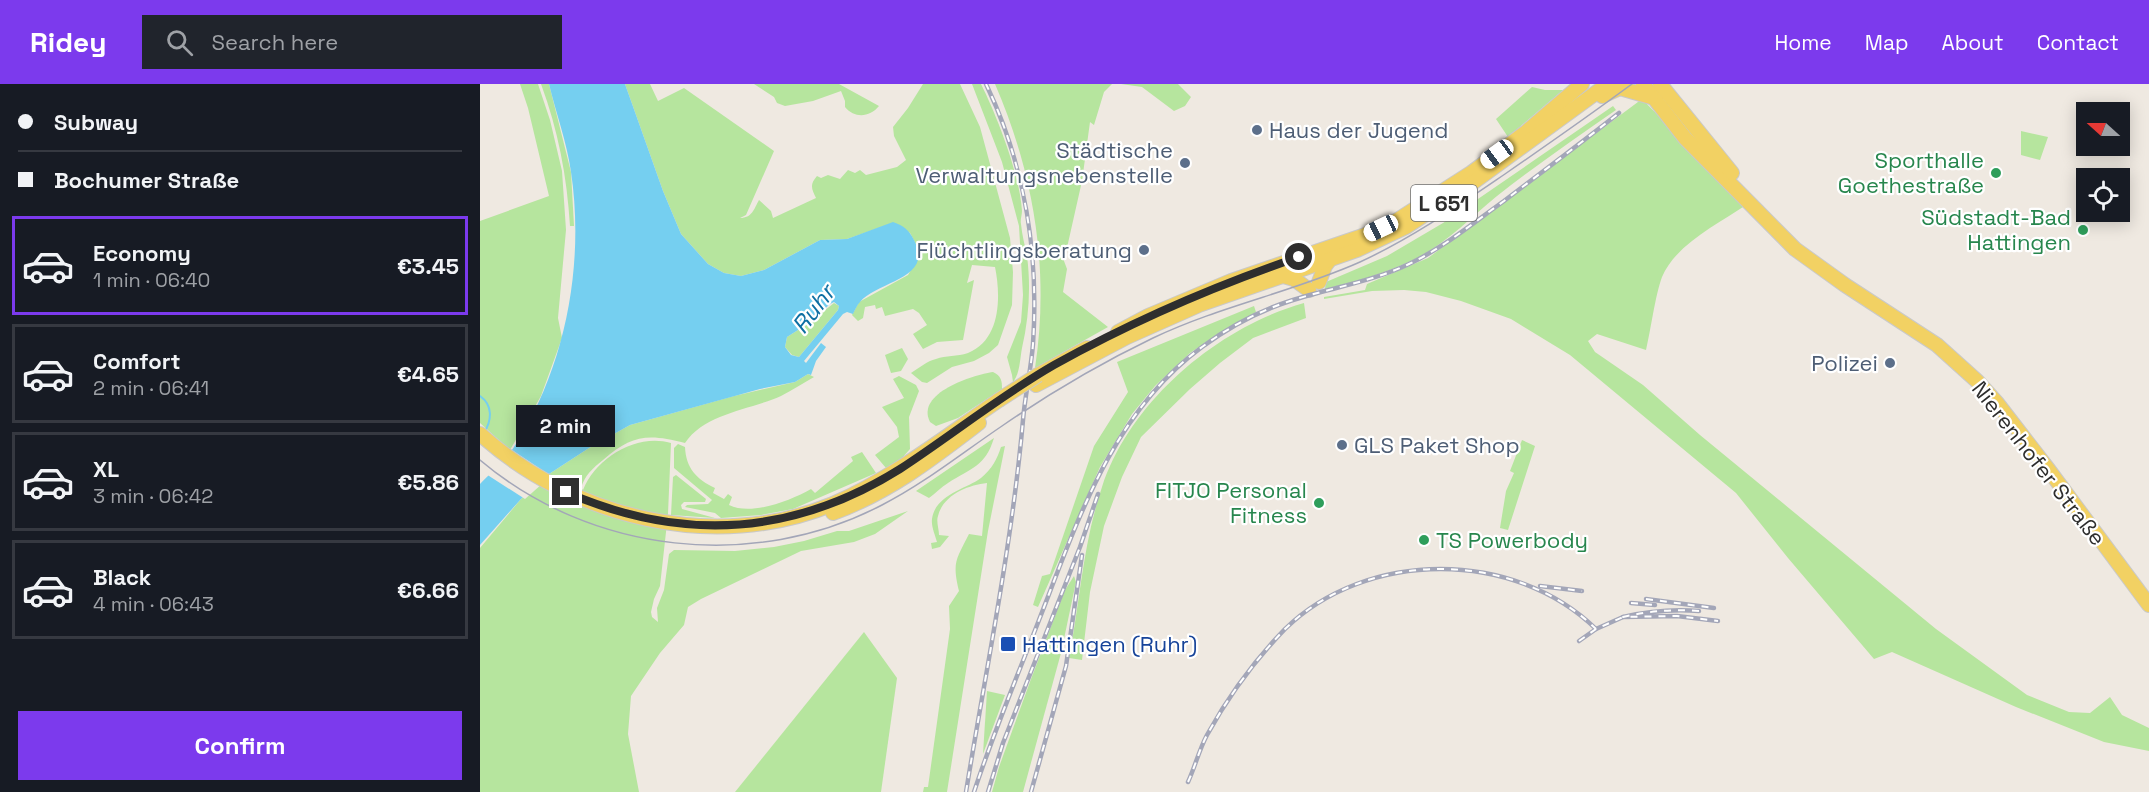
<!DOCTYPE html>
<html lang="en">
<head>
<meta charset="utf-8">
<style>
	:root { --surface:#171b24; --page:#20242c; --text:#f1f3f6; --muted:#9ea1a6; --line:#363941; --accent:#7c3aed }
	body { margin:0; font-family:"Space Grotesk",sans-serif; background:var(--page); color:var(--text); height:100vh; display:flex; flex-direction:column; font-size:22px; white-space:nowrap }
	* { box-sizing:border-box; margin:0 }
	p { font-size:20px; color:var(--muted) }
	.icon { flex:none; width:33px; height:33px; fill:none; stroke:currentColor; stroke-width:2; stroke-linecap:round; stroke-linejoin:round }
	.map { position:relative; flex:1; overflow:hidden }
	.sheet { display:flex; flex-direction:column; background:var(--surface); width:480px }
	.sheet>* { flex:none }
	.guide { display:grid; align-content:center; height:132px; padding:0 18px; background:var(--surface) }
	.needle { width:39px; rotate:291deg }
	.buttons { position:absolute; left:1596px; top:18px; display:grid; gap:12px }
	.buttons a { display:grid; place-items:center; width:54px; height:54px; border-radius:0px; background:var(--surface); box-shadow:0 3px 15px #0003; font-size:30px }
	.end { position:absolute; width:27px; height:27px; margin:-14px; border:8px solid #2e2e2e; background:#fff; box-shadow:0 0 0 3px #fff }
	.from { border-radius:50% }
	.bubble { position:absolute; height:42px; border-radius:0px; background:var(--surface); box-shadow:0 3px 15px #0003; font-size:20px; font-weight:700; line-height:42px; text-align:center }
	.car { position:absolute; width:18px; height:36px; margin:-18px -9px; border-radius:8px; box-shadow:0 0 4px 2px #0007; background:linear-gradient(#fff 24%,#345 0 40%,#fff 0 76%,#345 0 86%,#fff 0) }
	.guide b { display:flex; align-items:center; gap:21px; height:57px; font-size:22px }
	.guide b+b { border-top:2px solid var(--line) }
	.guide i { width:15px; height:15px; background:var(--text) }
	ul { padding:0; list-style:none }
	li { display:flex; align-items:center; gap:18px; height:99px; margin:0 12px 9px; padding:0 6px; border:3px solid var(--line); border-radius:0px }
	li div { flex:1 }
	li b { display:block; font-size:22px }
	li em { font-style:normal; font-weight:700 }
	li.current { border-color:var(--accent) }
	li>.icon { width:54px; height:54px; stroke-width:1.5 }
	.primary-button { display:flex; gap:12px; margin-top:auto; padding:12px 18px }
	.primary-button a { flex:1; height:69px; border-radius:0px; background:var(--accent); color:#fff; font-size:24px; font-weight:700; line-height:69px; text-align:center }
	header { display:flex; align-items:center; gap:36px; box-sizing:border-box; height:84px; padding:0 30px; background:var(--accent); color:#fff }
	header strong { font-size:28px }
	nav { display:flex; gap:33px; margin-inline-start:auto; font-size:21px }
	.search { width:420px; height:54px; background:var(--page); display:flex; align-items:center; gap:15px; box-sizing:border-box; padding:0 21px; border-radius:0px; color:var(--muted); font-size:22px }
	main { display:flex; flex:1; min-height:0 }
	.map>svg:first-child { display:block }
</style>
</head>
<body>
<header>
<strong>Ridey</strong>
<div class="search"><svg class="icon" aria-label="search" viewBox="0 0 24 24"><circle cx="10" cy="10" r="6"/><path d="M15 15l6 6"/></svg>Search here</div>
<nav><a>Home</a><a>Map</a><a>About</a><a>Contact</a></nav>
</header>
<main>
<section class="sheet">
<div class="guide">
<b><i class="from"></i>Subway</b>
<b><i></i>Bochumer Straße</b>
</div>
<ul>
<li class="current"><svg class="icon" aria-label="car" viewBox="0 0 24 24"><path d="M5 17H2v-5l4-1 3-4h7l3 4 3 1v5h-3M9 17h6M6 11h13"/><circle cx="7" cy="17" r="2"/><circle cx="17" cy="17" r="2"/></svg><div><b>Economy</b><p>1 min · 06:40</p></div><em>€3.45</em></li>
<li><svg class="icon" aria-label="car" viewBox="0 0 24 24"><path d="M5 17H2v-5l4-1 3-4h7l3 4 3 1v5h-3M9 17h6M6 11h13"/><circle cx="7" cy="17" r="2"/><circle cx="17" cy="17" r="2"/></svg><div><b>Comfort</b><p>2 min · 06:41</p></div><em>€4.65</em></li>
<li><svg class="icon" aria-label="car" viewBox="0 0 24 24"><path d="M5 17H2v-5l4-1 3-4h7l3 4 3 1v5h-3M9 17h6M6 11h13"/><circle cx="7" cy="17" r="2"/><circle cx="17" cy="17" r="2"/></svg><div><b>XL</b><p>3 min · 06:42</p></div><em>€5.86</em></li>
<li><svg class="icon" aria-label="car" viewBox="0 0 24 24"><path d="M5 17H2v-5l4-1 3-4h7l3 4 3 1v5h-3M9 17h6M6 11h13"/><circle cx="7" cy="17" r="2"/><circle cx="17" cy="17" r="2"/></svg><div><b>Black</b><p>4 min · 06:43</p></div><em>€6.66</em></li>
</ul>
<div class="primary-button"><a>Confirm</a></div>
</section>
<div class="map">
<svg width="1669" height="708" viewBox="0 0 1669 708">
	<rect width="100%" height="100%" fill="#efe9e1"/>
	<g fill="#b6e59e">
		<path d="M40,0H58L70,36L82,87L86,146L78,234L82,254L61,312L30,366L0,339V137L69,112L48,24Z"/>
		<path d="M61,0H69L91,88L94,142H90C87,92 78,46 61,0Z"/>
		<path d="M145,0H170L178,17L204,4L294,67L266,131L260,134C272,134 274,125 279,116L291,127L293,134L336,114C332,105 329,101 337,92L341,94L348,91L360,95L368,86L375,89L380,86L386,91L417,83L426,76L414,52L413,43L428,24L443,0H480L500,43L530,154L533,188L532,221L518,261L509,269L494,277L472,283L447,299L442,298L431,289C439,284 447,277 456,275C466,271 477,273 488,269C521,256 521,212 515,183L492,181L487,199L494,196L483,256L457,258L443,265L433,250L447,241L439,229L433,225L405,232L402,223L396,225L395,221L385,223L383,234L378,237L372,231L379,218L428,191L439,172V166L430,149L413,139L367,155L340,156L284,186L261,192L244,189L228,180L201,150L183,107Z"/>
		<path d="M274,0H359L399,22C390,33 375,35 365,23V17L361,7L333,17L305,22L297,19L294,13Z"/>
		<path d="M492,0H501C517,32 540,91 542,127C542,131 540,136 541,140C542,151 545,162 547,172C551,203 549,233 542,264C540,274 540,290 533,298L532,291L527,273L541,238L543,211L539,142L522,78Z"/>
		<path d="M515,0H632L624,8L614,41L610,38L602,97L584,177L587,185L583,208L628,243L555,284C570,186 554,90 515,0Z"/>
		<path d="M641,0H698L711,13L705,22L694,27L662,3Z"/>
		<path d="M1052,3L1065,6H1083L1028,53L1016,35Z"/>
		<path d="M1162,15L1266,121C1238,140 1196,160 1182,193C1175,212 1171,245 1166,266L1117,250L1108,257L1115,268L1163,301L1220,351L1456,545L1547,611L1589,628L1610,629L1630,613L1642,631L1669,644V667L1624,658L1536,623L1412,568L1394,575L1308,474L1256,409L1090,271L1031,235L981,217L946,208L924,206L892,207L844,215V213L885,206L887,200L948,174Z"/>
		<path d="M1133,22L1136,26C1096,54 1055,82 1017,112C990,134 968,158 937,174C908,189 877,197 845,205L846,198L907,172L963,139Z"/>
		<path d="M1541,47L1568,53L1560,76L1541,71Z"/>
		<path d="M354,219L359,222L358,226L319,273L312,271L305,263L307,253L329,239Z"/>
		<path d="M824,219L826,234L773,254L740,279L710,305L661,353L642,393L624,442L610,508L602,576L589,574C600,517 603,459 622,403C650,317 738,243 824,219Z"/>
		<path d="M774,222L776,228L735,252L710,269L675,302L652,330L620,383L558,523L553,521L562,492L570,490L614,362L648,308L637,278Z"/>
		<path d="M422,264L428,275L421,287L411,289L405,271Z"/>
		<path d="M513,288C521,292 522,296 522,305L519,307L478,334L456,342L450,338C435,309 493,291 513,288Z"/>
		<path d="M328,290L334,293C323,299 313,306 301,312C270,326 225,329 205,359C168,349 151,351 123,376C112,385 105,391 101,404L103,406C116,374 156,349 191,359L188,430L180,502L174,515L171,528L172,533L178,538L177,524L184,506L189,470L194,466L255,467L294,463L324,457L357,447H369L428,427L395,450L374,458L321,467L221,515L208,523L204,541L180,569L151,612L148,650L159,708H0V464L41,415L69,390L109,364L150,341L254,312L315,298Z"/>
		<path d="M419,292L436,301L439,307L429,333L430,365L422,374L406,384L395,371L419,353L417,343L402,323L424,314L413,295Z"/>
		<path d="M514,354C505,383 491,384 468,399C461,403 455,410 449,414L436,407Z"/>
		<path d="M1042,356L1055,362L1028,446L1020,444L1026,407L1034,389L1030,387Z"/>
		<path d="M198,360L205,363C206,384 216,395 235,404L233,409L244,415L248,410L252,413L249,421C271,432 310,417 331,405L335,409L373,377L371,373L382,368L396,389L313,425L281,431L241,434L235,429L205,423L207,421L228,420L232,416L194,384V364Z"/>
		<path d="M525,362L508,447L467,708H443L444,703H448L470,545L469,522L479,507C472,478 476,476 489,450L502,452L507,399C488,401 463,411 458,432C456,437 459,445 459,451L469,452L460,463L452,465L451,459L457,458C455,451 451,442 452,435C455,411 486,405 501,394C512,385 517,375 521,363Z"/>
		<path d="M196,391L226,415L225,418H204L201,421L202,425L235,434L191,431L193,393Z"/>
		<path d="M594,492L596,498L581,569L543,708H512L519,683L551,595L585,506Z"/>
		<path d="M384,548L417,594L401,708H255Z"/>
		<path d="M507,607L525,611L503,670Z"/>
	</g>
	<path fill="#75cff0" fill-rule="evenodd" d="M69,0H145L183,107L201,150L228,180L244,189L261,192L284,186L340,156L367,155L413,138C424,142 429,146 434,156C455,195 397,197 380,218C377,221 375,226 373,230L367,228L363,230L324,277L326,279L341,259L346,263L336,277L331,291L328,290L315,298L280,305L150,341L109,364L69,390L41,415L0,461V400C11,388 25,377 34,363C85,285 105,181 91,88C87,59 76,29 69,0ZM354,218L359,222L358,226L319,273L311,271L305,263L307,253L329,239L350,220Z"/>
	<path fill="#efe9e1" d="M29,364L71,392L45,415L6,390Z"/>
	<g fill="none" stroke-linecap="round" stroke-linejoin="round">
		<path stroke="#75cff0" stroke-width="2" d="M0,312C13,321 12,336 4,349"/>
		<defs>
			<g id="major">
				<path d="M1163,0L1205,54L1315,165L1365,201L1457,261L1497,297L1517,319L1568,385L1669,521"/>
				<path d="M1180,0L1252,89"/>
				<path d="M1122,12L1140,4L1171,13"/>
				<path d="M800,191L814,195L829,206"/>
				<path d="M839,198L845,182L851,174"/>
				<path d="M638,248L668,232L751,197L885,151L916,137L991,89L1046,48L1102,0"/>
				<path d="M560,296L558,291L607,264"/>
				<path d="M556,301L647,253L719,221L877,166L926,143L984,105L1128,0"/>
				<path d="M0,350C93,434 235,469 353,420C413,394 465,353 519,316"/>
				<path d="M353,429C410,408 452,375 499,339"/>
			</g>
		</defs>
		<use href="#major" stroke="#c9c9c9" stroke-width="16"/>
		<use href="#major" stroke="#f2d163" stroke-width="14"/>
		<path stroke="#a3a6b8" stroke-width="1.5" d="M0,376C111,470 274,488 402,421C445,399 482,369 522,342C570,309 621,279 673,254C740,222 813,208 880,178C932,154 978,122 1025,90C1067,61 1110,31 1152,0"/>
		<defs>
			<g id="rail">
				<path d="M1060,502L1102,507"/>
				<path d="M1166,515L1234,524"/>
				<path d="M1151,519L1175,521"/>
				<path d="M1219,527C1193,525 1169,527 1143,533L1197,532L1238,537"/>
				<path d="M1099,557L1116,545L1143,533"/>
				<path d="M708,698C715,683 719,666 727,651C748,613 775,576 805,545C887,465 1034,465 1116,545"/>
				<path d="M486,708C506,585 532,461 543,336C545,311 551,286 553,260C559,171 545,81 506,0"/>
				<path d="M494,708C513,650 537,593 559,536C598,436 632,329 722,263C749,243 779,227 810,217C850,204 891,198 929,180C963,164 993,139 1024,117C1062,88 1101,59 1139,29"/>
				<path d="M508,708L523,659L600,463L618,410"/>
				<path d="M551,708L586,582L602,471"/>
			</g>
		</defs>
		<use href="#rail" stroke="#a3a6b8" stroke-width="4.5"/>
		<use href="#rail" stroke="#fff" stroke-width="2" stroke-dasharray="7" stroke-linecap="butt"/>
		<defs>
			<path id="major-bridge" d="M519,316L558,291"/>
		</defs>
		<use href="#major-bridge" stroke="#c9c9c9" stroke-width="16" stroke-linecap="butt"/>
		<use href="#major-bridge" stroke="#f2d163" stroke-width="14"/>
	</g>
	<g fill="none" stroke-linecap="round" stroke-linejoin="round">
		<path stroke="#2e2e2e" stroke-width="8" d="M86,408C202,459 313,452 420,385C472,351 520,312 574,281C653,237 734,202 819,173"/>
	</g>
	<g fill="#5c6f8a" stroke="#fff" stroke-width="2">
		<circle cx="777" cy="46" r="6"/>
		<circle cx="705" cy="79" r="6"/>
		<circle cx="664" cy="166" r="6"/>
		<circle cx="1410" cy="279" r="6"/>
		<circle cx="862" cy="361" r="6"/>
	</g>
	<g fill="#2e9e5b" stroke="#fff" stroke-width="2">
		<circle cx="1516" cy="89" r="6"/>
		<circle cx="1603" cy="146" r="6"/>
		<circle cx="839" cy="419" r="6"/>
		<circle cx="944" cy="456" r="6"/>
	</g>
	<rect fill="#1a4fb4" stroke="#fff" stroke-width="2" x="520" y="552" width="16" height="16" rx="3"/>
	<g text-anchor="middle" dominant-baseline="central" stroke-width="4.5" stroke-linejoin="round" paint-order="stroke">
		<rect fill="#fff" stroke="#6d6d6d" stroke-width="1.5" x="931" y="101" width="66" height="36" rx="4.5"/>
		<g font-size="21" font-weight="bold" fill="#2e2e2e">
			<text x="964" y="119">L 651</text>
		</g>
		<g font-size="22" fill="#4e5e75" stroke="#fff" text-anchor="end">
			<text x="789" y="46" text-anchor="start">Haus der Jugend</text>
			<text x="693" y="66">Städtische<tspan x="693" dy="25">Verwaltungsnebenstelle</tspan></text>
			<text x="652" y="166">Flüchtlingsberatung</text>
			<text x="1398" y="279">Polizei</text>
			<text x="874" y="361" text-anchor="start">GLS Paket Shop</text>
		</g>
		<g font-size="22" fill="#27864d" stroke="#fff" text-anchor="end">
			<text x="1504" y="76">Sporthalle<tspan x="1504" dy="25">Goethestraße</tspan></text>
			<text x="1591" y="133">Südstadt-Bad<tspan x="1591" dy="25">Hattingen</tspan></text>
			<text x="827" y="406">FITJO Personal<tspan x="827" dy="25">Fitness</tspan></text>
			<text x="956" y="456" text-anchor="start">TS Powerbody</text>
		</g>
		<g font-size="22" fill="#2e2e2e" stroke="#fff">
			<text transform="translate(1559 379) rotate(52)">Nierenhofer Straße</text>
		</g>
		<g font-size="22" fill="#164399" stroke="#fff" text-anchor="start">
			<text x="542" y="560">Hattingen (Ruhr)</text>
		</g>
		<g font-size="24" font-style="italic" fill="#0d6fa3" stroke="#fff">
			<text transform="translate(333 225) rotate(-53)">Ruhr</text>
		</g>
	</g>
</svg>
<div class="buttons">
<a><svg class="needle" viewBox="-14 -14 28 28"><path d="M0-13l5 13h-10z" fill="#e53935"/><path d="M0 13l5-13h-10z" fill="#9ea1a6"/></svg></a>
<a><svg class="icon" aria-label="locate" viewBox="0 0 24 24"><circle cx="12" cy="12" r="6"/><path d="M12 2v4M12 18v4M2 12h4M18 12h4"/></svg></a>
</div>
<i class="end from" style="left:819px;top:173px"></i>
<i class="end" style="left:86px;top:408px"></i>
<div class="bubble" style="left:36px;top:321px;width:99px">2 min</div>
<i class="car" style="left:1017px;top:70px;rotate:234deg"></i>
<i class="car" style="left:901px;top:144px;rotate:245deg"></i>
</div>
</main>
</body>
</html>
